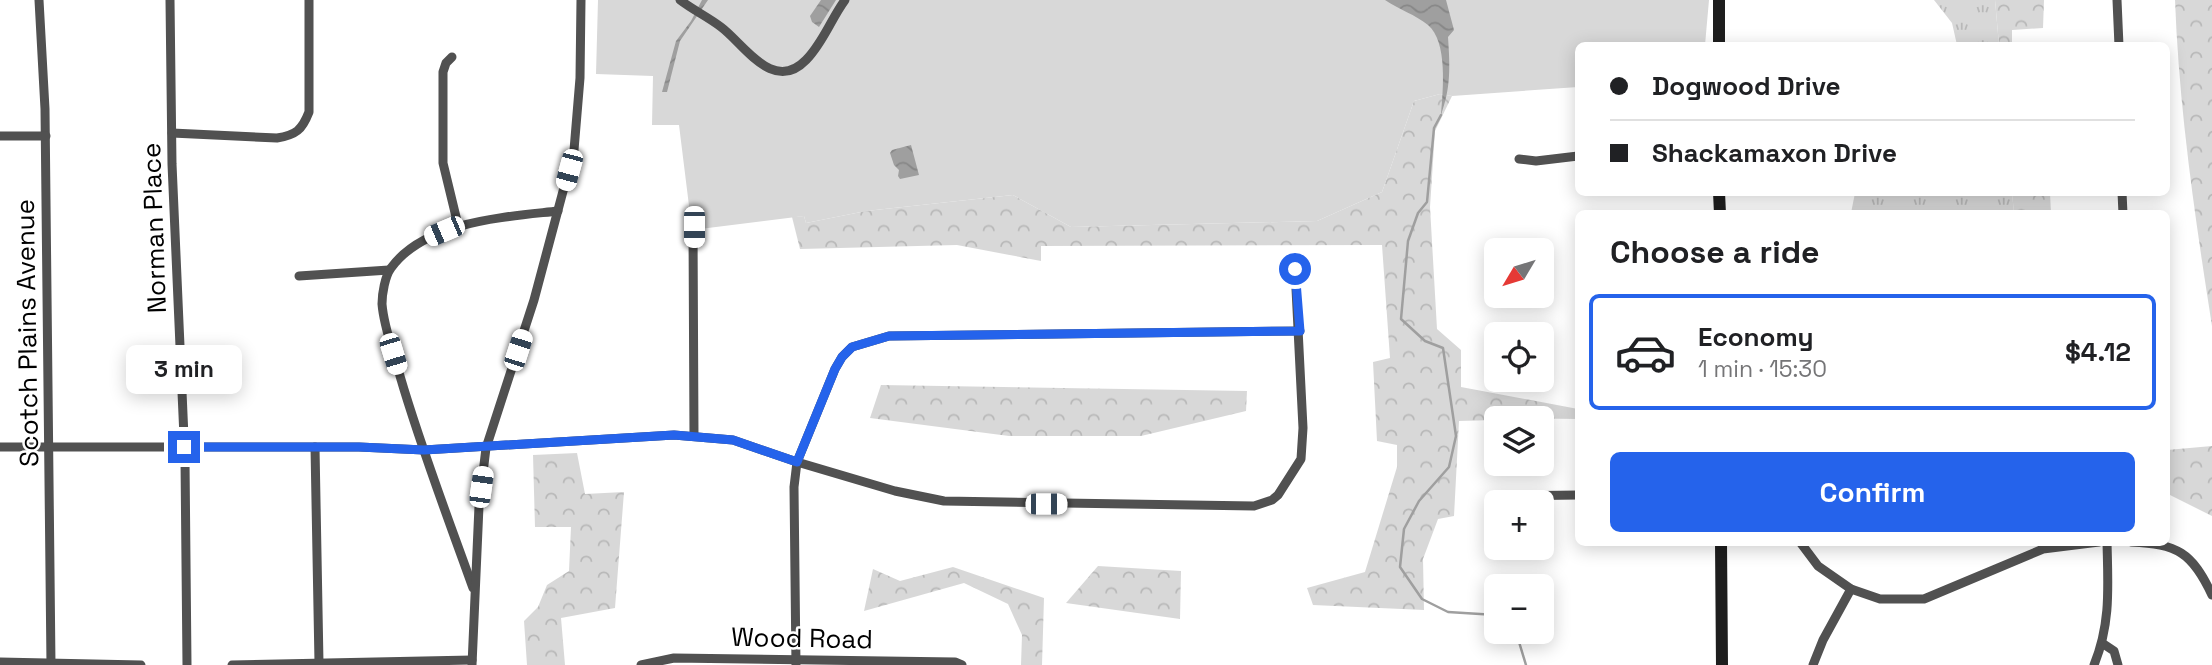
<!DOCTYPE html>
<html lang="en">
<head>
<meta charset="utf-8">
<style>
	:root { --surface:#fff; --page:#f6f6f6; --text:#202124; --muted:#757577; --line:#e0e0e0; --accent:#2563eb }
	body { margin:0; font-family:"Space Grotesk",sans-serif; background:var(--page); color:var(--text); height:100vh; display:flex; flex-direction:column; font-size:26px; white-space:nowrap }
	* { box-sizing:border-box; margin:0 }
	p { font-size:23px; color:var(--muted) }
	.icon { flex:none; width:38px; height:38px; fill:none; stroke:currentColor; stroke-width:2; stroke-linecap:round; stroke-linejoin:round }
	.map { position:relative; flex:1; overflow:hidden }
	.details { position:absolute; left:1575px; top:210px; width:595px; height:336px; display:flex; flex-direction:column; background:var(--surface); border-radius:10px; box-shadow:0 4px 18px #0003 }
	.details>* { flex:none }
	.top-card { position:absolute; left:1575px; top:42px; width:595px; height:154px; border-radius:10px; box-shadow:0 4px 18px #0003; display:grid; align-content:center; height:154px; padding:0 35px; background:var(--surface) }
	.needle { width:46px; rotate:232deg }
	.tools { position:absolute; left:1484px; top:238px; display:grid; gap:14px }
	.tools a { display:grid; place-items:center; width:70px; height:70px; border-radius:10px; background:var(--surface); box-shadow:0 4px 18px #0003; font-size:35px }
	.end { position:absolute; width:32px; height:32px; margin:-16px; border:9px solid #2563eb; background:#fff; box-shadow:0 0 0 4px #fff }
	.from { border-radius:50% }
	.bubble { position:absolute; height:49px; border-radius:10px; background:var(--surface); box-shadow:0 4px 18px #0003; font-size:23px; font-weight:600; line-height:49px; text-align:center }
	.car { position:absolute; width:21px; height:42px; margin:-21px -10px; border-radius:9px; box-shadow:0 0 5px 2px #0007; background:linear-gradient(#fff 24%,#345 0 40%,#fff 0 76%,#345 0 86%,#fff 0) }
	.top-card b { display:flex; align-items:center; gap:24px; height:66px; font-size:26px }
	.top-card b+b { border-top:2px solid var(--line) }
	.top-card i { width:18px; height:18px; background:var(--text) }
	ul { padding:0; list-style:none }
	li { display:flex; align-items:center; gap:21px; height:116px; margin:0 14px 10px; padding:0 21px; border:4px solid transparent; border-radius:10px }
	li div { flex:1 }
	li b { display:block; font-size:26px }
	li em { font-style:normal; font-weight:600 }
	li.on { border-color:var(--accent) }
	li>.icon { width:63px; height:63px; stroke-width:1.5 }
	h2 { padding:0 35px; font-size:32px; line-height:84px }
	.action { display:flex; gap:14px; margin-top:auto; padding:14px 35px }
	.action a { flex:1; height:80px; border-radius:10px; background:var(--accent); color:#fff; font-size:28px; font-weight:600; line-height:80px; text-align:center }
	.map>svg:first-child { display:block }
</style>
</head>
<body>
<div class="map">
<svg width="2212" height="665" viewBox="0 0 2212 665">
	<defs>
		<pattern id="forest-crowns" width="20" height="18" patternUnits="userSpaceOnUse" patternTransform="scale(1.75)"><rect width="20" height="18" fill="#d8d8d8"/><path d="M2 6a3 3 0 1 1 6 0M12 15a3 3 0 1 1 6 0" fill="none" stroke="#b8b8b8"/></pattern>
		<pattern id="park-tufts" width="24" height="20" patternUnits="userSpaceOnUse" patternTransform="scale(1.75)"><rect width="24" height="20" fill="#d8d8d8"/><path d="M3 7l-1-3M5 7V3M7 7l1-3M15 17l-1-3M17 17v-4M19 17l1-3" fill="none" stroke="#b8b8b8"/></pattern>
		<pattern id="water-waves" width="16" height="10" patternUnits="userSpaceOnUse" patternTransform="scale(1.75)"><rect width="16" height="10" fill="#9f9f9f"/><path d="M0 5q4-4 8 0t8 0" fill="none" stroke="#878787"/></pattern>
	</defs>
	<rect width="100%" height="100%" fill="#fff"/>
	<path fill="#d8d8d8" d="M598,0H1709L1705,45L1578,46V87L1452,96L1440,94L1414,101L1382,192L1317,221L1071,227L1013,195L866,211L806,223L804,216L692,230L679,125H652L653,76L596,74Z"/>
	<g fill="url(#forest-crowns)">
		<path d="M1995,0H2044L2043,28L2012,30V45H1999Z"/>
		<path d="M2175,0H2212V326C2195,218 2179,109 2175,0Z"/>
		<path d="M1440,94L1452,96L1435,131L1430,207L1437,329L1461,350V387L1578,409V419L1496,418V420L1459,421L1454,516L1438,519L1423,559L1424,610L1313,605L1307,588L1365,572L1397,467V445L1377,441L1373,362L1390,358L1382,245L1041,246V261L957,245L800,249L792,217L804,216L806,223L866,211L1013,195L1071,227L1317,221L1382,192L1414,101Z"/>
		<path d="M2012,193H2050L2051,213H2014Z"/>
		<path d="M881,385L1247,391L1246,411L1141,436H1009L870,418Z"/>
		<path d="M2212,446V516L2166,493L2167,450Z"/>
		<path d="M577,453L585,494L624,492L615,608L561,618L565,665H527L524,621L538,607L547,585L569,571L571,527H535L533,455Z"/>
		<path d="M1098,566L1181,571L1180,619L1066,603Z"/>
		<path d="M953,567L1044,598L1042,665H1021L1022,635L1008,604L964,583L864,611L873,569L900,581Z"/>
	</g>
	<g fill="url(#park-tufts)">
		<path d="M1934,0H1995L1999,45H1957L1952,23Z"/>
		<path d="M1855,193H2012L2014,213H1851Z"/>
	</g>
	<g fill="url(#water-waves)">
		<path d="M702,0H708L680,41L667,92H662L676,41L691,21Z"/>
		<path d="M821,0H836L819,27L812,22L810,16Z"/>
		<path d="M1385,0H1446L1454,30L1448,37C1450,67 1451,87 1441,115C1443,90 1448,42 1428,25C1416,15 1398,9 1385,0Z"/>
		<path d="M911,145L919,175L900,179L898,176L899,170L894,165L890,153L892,150Z"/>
	</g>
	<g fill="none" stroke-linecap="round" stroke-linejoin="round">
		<g stroke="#9f9f9f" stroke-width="2.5">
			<path d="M1441,115L1434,128L1427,202L1418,213L1408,241L1401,319L1425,341L1443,348L1456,436L1449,467L1419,501L1404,529L1400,567L1422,599L1448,612L1496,615"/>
			<path d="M1516,632L1526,665"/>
		</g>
		<g stroke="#515151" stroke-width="9">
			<path d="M39,0L45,109L51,665"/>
			<path d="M170,0L172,164L185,460L187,665"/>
			<path d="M680,0C693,10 708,17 721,27C744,44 773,94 806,60C823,43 831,19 845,0"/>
			<path d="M2117,0L2119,46"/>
			<path d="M452,57L446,63L443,72V163L458,225"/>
			<path d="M172,133L277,138C296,135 302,130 309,112V0"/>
			<path d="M0,136H46"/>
			<path d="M1519,159L1536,161L1578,156"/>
			<path d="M2122,192L2123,214"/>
			<path d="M693,227L694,436"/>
			<path d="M299,276L389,270"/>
			<path d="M0,447H359L424,450L674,435L733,440L797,462L895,491L944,501L1254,506L1272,500L1278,495L1301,459L1303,428L1295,269"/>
			<path d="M315,447L319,663"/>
			<path d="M1515,496L1578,495"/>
			<path d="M1800,542L1818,566L1851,589L1880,599H1924L2043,549L2099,542"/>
			<path d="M2131,542C2177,544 2192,552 2212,595"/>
			<path d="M473,588C448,518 421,448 400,376C394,352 384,329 382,304C382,294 385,276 391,268C425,221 505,217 558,211"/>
			<path d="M2102,643L2114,651L2118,665"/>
			<path d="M0,662L141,665"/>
			<path d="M232,665L472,660"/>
			<path d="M472,665L479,506L486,448L534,300L574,150L580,78L581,0"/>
			<path d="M641,665L674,658L955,662L962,665"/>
			<path d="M796,665L794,487L797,462L835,369L842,357L852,347L889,336L1300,331"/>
			<path d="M1813,665L1823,640L1851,589"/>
			<path d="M2094,665C2111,623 2108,587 2107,542"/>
		</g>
		<g stroke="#1e1e1e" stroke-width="12">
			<path d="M1719,0V46"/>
			<path d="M1719,192L1720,214"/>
			<path d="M1721,542L1722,665"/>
		</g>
	</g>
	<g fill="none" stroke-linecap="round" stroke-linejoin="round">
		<path stroke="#2563eb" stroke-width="9" d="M184,447H359L424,450L674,435L733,440L797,462L835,369L842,357L852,347L889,336L1300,331L1295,269"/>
	</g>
	<g text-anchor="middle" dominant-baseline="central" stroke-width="5" stroke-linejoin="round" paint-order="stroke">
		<g font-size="26" fill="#000" stroke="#fff">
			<text transform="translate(154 228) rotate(-92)">Norman Place</text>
			<text transform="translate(27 333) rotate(-91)">Scotch Plains Avenue</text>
			<text transform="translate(802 638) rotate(1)">Wood Road</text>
		</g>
	</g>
</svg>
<div class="tools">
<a><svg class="needle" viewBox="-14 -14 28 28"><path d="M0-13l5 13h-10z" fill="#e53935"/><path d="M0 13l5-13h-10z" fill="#757577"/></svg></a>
<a><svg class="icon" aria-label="locate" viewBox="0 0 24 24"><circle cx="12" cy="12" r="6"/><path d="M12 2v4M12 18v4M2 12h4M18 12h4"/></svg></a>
<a><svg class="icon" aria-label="layers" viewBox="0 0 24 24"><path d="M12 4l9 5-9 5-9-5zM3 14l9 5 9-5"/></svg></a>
<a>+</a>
<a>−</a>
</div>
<i class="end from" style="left:1295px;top:269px"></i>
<i class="end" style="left:184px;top:447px"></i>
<div class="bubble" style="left:126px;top:345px;width:116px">3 min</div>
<i class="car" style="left:569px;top:170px;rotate:195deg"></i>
<i class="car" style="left:694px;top:227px;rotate:180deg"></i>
<i class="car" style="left:444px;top:231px;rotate:247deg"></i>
<i class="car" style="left:518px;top:350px;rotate:18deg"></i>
<i class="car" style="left:393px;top:354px;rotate:163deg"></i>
<i class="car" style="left:481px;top:487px;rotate:8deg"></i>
<i class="car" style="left:1046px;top:504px;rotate:90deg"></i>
<div class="top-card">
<b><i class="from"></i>Dogwood Drive</b>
<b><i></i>Shackamaxon Drive</b>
</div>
<section class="details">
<h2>Choose a ride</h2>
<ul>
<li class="on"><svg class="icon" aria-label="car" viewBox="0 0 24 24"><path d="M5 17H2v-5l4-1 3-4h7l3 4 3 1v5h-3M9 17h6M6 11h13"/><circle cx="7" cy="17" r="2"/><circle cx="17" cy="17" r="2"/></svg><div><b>Economy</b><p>1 min · 15:30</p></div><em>$4.12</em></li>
</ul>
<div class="action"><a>Confirm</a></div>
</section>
</div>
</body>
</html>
